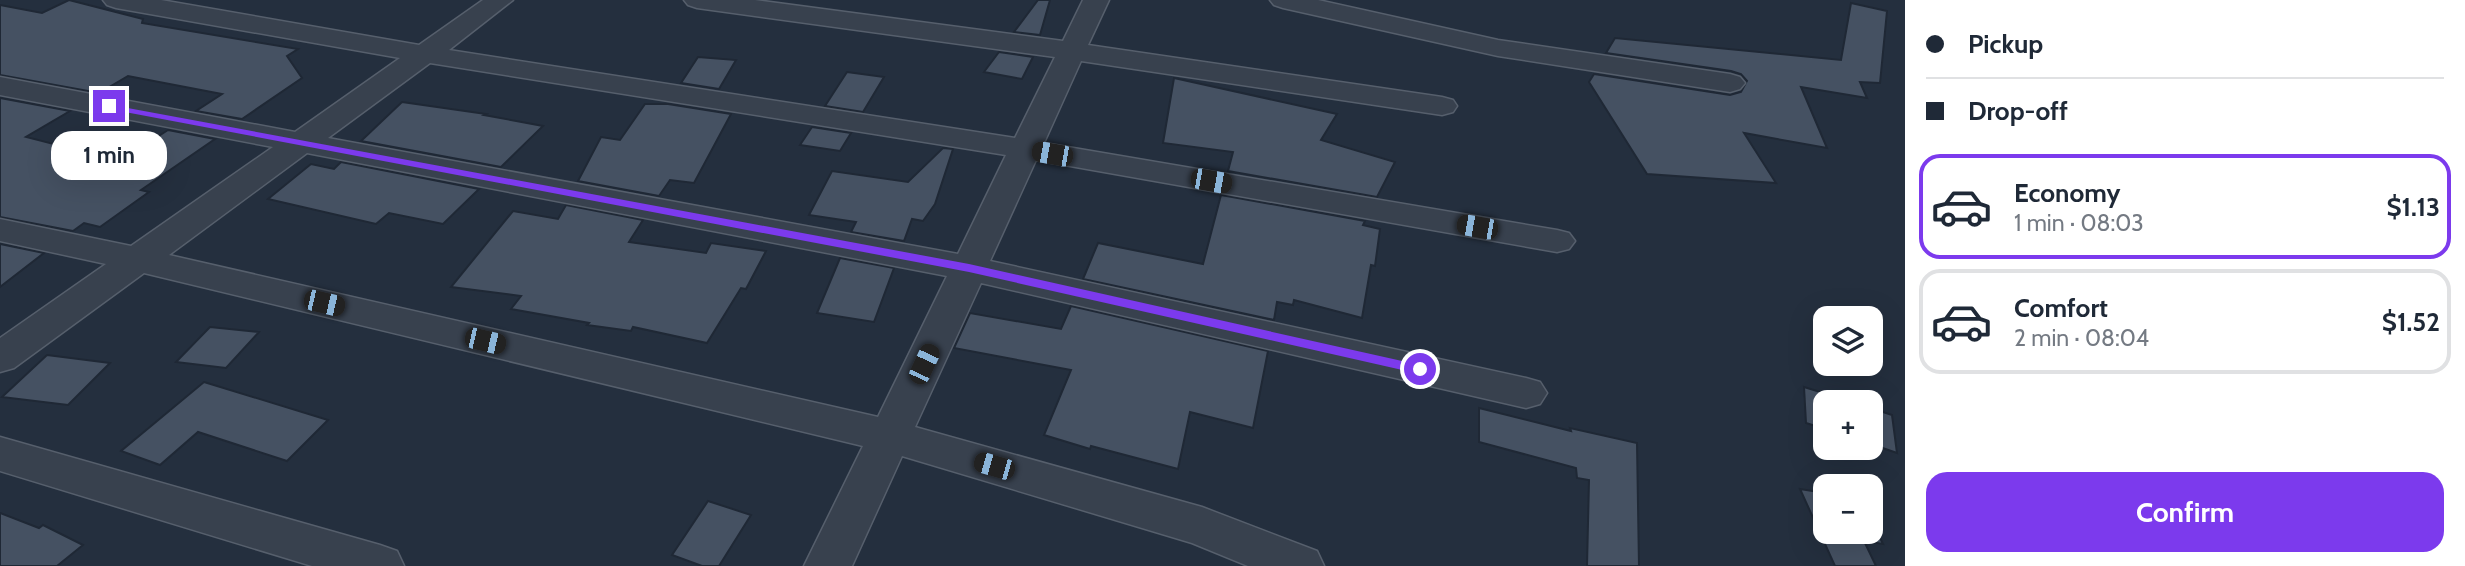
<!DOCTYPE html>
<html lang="en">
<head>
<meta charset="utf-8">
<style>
	:root { --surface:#fff; --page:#f6f6f7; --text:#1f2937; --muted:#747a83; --line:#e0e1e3; --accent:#7c3aed }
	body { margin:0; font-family:Cabin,sans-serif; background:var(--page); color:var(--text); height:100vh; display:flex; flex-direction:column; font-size:26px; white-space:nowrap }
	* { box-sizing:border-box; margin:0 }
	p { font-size:23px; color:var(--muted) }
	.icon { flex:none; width:38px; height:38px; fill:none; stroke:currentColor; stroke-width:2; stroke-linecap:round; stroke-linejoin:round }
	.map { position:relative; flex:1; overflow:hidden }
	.sheet { display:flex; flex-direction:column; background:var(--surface); width:560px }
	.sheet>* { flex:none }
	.banner { display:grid; align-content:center; height:154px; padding:0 21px; background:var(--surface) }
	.tools { position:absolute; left:1813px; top:306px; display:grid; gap:14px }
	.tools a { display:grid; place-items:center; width:70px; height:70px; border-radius:14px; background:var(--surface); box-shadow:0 7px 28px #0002; font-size:35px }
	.end { position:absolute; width:32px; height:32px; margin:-16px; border:9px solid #7c3aed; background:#fff; box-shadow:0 0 0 4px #fff }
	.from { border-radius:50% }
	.bubble { position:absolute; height:49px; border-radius:21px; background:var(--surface); box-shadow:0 7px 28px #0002; font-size:23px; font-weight:800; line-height:49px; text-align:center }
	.car { position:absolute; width:21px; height:42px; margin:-21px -10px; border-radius:9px; box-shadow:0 0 5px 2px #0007; background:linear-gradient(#222 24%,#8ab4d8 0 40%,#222 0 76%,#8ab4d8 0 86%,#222 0) }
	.banner b { display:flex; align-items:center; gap:24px; height:66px; font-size:26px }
	.banner b+b { border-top:2px solid var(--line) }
	.banner i { width:18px; height:18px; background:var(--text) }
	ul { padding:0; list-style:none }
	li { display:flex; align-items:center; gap:21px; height:105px; margin:0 14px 10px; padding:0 7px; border:4px solid var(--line); border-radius:21px }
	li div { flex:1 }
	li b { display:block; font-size:26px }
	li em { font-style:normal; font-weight:800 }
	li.selected { border-color:var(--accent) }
	li>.icon { width:63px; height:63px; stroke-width:1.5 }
	.button { display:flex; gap:14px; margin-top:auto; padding:14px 21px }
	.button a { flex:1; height:80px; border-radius:21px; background:var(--accent); color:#fff; font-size:28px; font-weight:800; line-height:80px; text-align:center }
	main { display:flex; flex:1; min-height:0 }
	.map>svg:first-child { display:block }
</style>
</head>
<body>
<main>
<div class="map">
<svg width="1905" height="566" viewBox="0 0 1905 566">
	<rect width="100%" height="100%" fill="#242f3e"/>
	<g fill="#455162" stroke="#1f2835" stroke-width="2">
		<path d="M69,0L143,19L142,23L298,49L287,56L302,78L242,119L196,111L222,94L128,76L99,93L0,75V5L42,13Z"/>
		<path d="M1038,0H1050L1040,35L1014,32Z"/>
		<path d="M1851,3L1887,11L1880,83L1860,82L1867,98L1801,87L1827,148L1744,133L1776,183L1647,174L1589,82L1594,74L1730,95L1741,92L1747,81L1741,74L1731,71L1606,53L1615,38L1841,60Z"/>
		<path d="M999,52L1033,57L1022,79L984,72Z"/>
		<path d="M698,57L736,60L719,89L681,83Z"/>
		<path d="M847,72L884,77L863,112L825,106Z"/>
		<path d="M1174,78L1337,114L1321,140L1395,162L1377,197L1228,171L1233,152L1163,143Z"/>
		<path d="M0,98L70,111L26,137L120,161L168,130L215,139L141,190L149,192L100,227L84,223L73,231L0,217Z"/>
		<path d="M402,102L486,114L484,115L543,126L501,167L361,141Z"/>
		<path d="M645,104H668L731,114L694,183L670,180L659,196L578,181L601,137L620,140Z"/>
		<path d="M812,127L851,133L840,151L800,145Z"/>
		<path d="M943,148L953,149L935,204L923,221L912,219L904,241L851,232L856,222L809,215L832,171L908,182Z"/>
		<path d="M341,162L479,189L443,224L389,213L376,224L268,199L311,164L334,169Z"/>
		<path d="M1221,195L1365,221L1363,225L1380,229L1375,266L1371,265L1362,318L1294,300L1293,305L1277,302L1274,320L1083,279L1098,243L1203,264Z"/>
		<path d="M566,205L643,220L629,242L706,253L711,243L766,251L746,289L741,288L707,343L633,327L631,331L587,325L589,323L511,309L521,296L451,287L513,211L558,219Z"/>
		<path d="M0,244L44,253L0,287Z"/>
		<path d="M840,258L894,268L874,322L817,313Z"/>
		<path d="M1071,306L1268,351L1253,428L1190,412L1178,469L1091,446L1090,449L1044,435L1071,370L954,348L970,313L1061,329Z"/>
		<path d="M210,327L259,332L226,368L176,362Z"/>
		<path d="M47,355L110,363L68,405L2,397Z"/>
		<path d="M204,382L328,420L287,461L198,432L160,465L121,451Z"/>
		<path d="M1804,387L1853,402H1825V429L1806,423Z"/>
		<path d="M1479,408L1571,431L1570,428L1637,443L1639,566H1587L1589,480L1577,478L1576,468L1479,442Z"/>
		<path d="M1871,408L1892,415L1897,453L1871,444Z"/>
		<path d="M1800,489L1825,493V532H1871V519L1883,544L1864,541L1876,566H1835Z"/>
		<path d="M708,501L751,515L719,566H702L672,555Z"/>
		<path d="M0,513L39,528L43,525L83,545L57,566H0Z"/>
	</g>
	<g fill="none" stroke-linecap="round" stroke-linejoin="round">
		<defs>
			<g id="street">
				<path d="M103,0H161L419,45L483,0H513L449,50L1015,138L1055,57L697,8L688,5L684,0H755L1063,41L1083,0H1109L1088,45L1442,97L1453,100L1457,106L1453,112L1442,115L1081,61L1044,143L1557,230L1569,233L1575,241L1569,249L1557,252L1036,160L990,261L1526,378L1540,382L1547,393L1540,404L1526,408L981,283L915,427L1202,507L1317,551L1324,566H1248L1192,543L902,456L852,566H804L863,446L144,273L14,368L0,372V338L106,264L0,241V219L131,246L273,147L0,95V77L295,132L400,58L116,8L107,5ZM430,63L1006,155L958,254L328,138ZM307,153L947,276L878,417L169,255Z"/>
				<path d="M1270,0H1318L1498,40L1730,74L1740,77L1745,83L1740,89L1730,92L1498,56L1283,8L1274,5Z"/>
				<path d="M0,437L380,545L397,551L404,566H312L0,471Z"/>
			</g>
		</defs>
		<use href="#street" stroke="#565f6c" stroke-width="3"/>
		<use href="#street" fill="#38414e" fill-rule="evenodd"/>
	</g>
	<path fill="#7c3aed" d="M106,104L969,264L1420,365L1427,369L1420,374L969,272L109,109L105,106Z"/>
</svg>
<div class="tools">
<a><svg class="icon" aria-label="layers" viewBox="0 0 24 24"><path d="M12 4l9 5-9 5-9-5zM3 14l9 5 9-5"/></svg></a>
<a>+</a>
<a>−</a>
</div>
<i class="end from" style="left:1420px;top:369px"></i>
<i class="end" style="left:109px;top:106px"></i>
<div class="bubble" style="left:51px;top:131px;width:116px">1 min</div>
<i class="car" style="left:1052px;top:154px;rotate:280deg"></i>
<i class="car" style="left:1211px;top:181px;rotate:100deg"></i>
<i class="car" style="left:1477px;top:227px;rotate:280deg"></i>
<i class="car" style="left:324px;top:303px;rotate:103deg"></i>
<i class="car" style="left:485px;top:341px;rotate:103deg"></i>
<i class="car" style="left:924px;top:364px;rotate:25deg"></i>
<i class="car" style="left:994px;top:466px;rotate:286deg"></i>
</div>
<section class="sheet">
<div class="banner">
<b><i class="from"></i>Pickup</b>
<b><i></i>Drop-off</b>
</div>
<ul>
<li class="selected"><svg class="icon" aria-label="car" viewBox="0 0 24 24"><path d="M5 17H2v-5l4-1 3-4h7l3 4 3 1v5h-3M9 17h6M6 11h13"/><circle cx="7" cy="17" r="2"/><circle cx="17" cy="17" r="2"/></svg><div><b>Economy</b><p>1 min · 08:03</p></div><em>$1.13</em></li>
<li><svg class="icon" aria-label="car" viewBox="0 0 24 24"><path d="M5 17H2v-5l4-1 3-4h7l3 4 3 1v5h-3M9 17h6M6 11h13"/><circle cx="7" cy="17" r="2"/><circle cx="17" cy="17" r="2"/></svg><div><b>Comfort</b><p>2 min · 08:04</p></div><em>$1.52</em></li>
</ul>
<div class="button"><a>Confirm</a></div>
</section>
</main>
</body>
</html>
